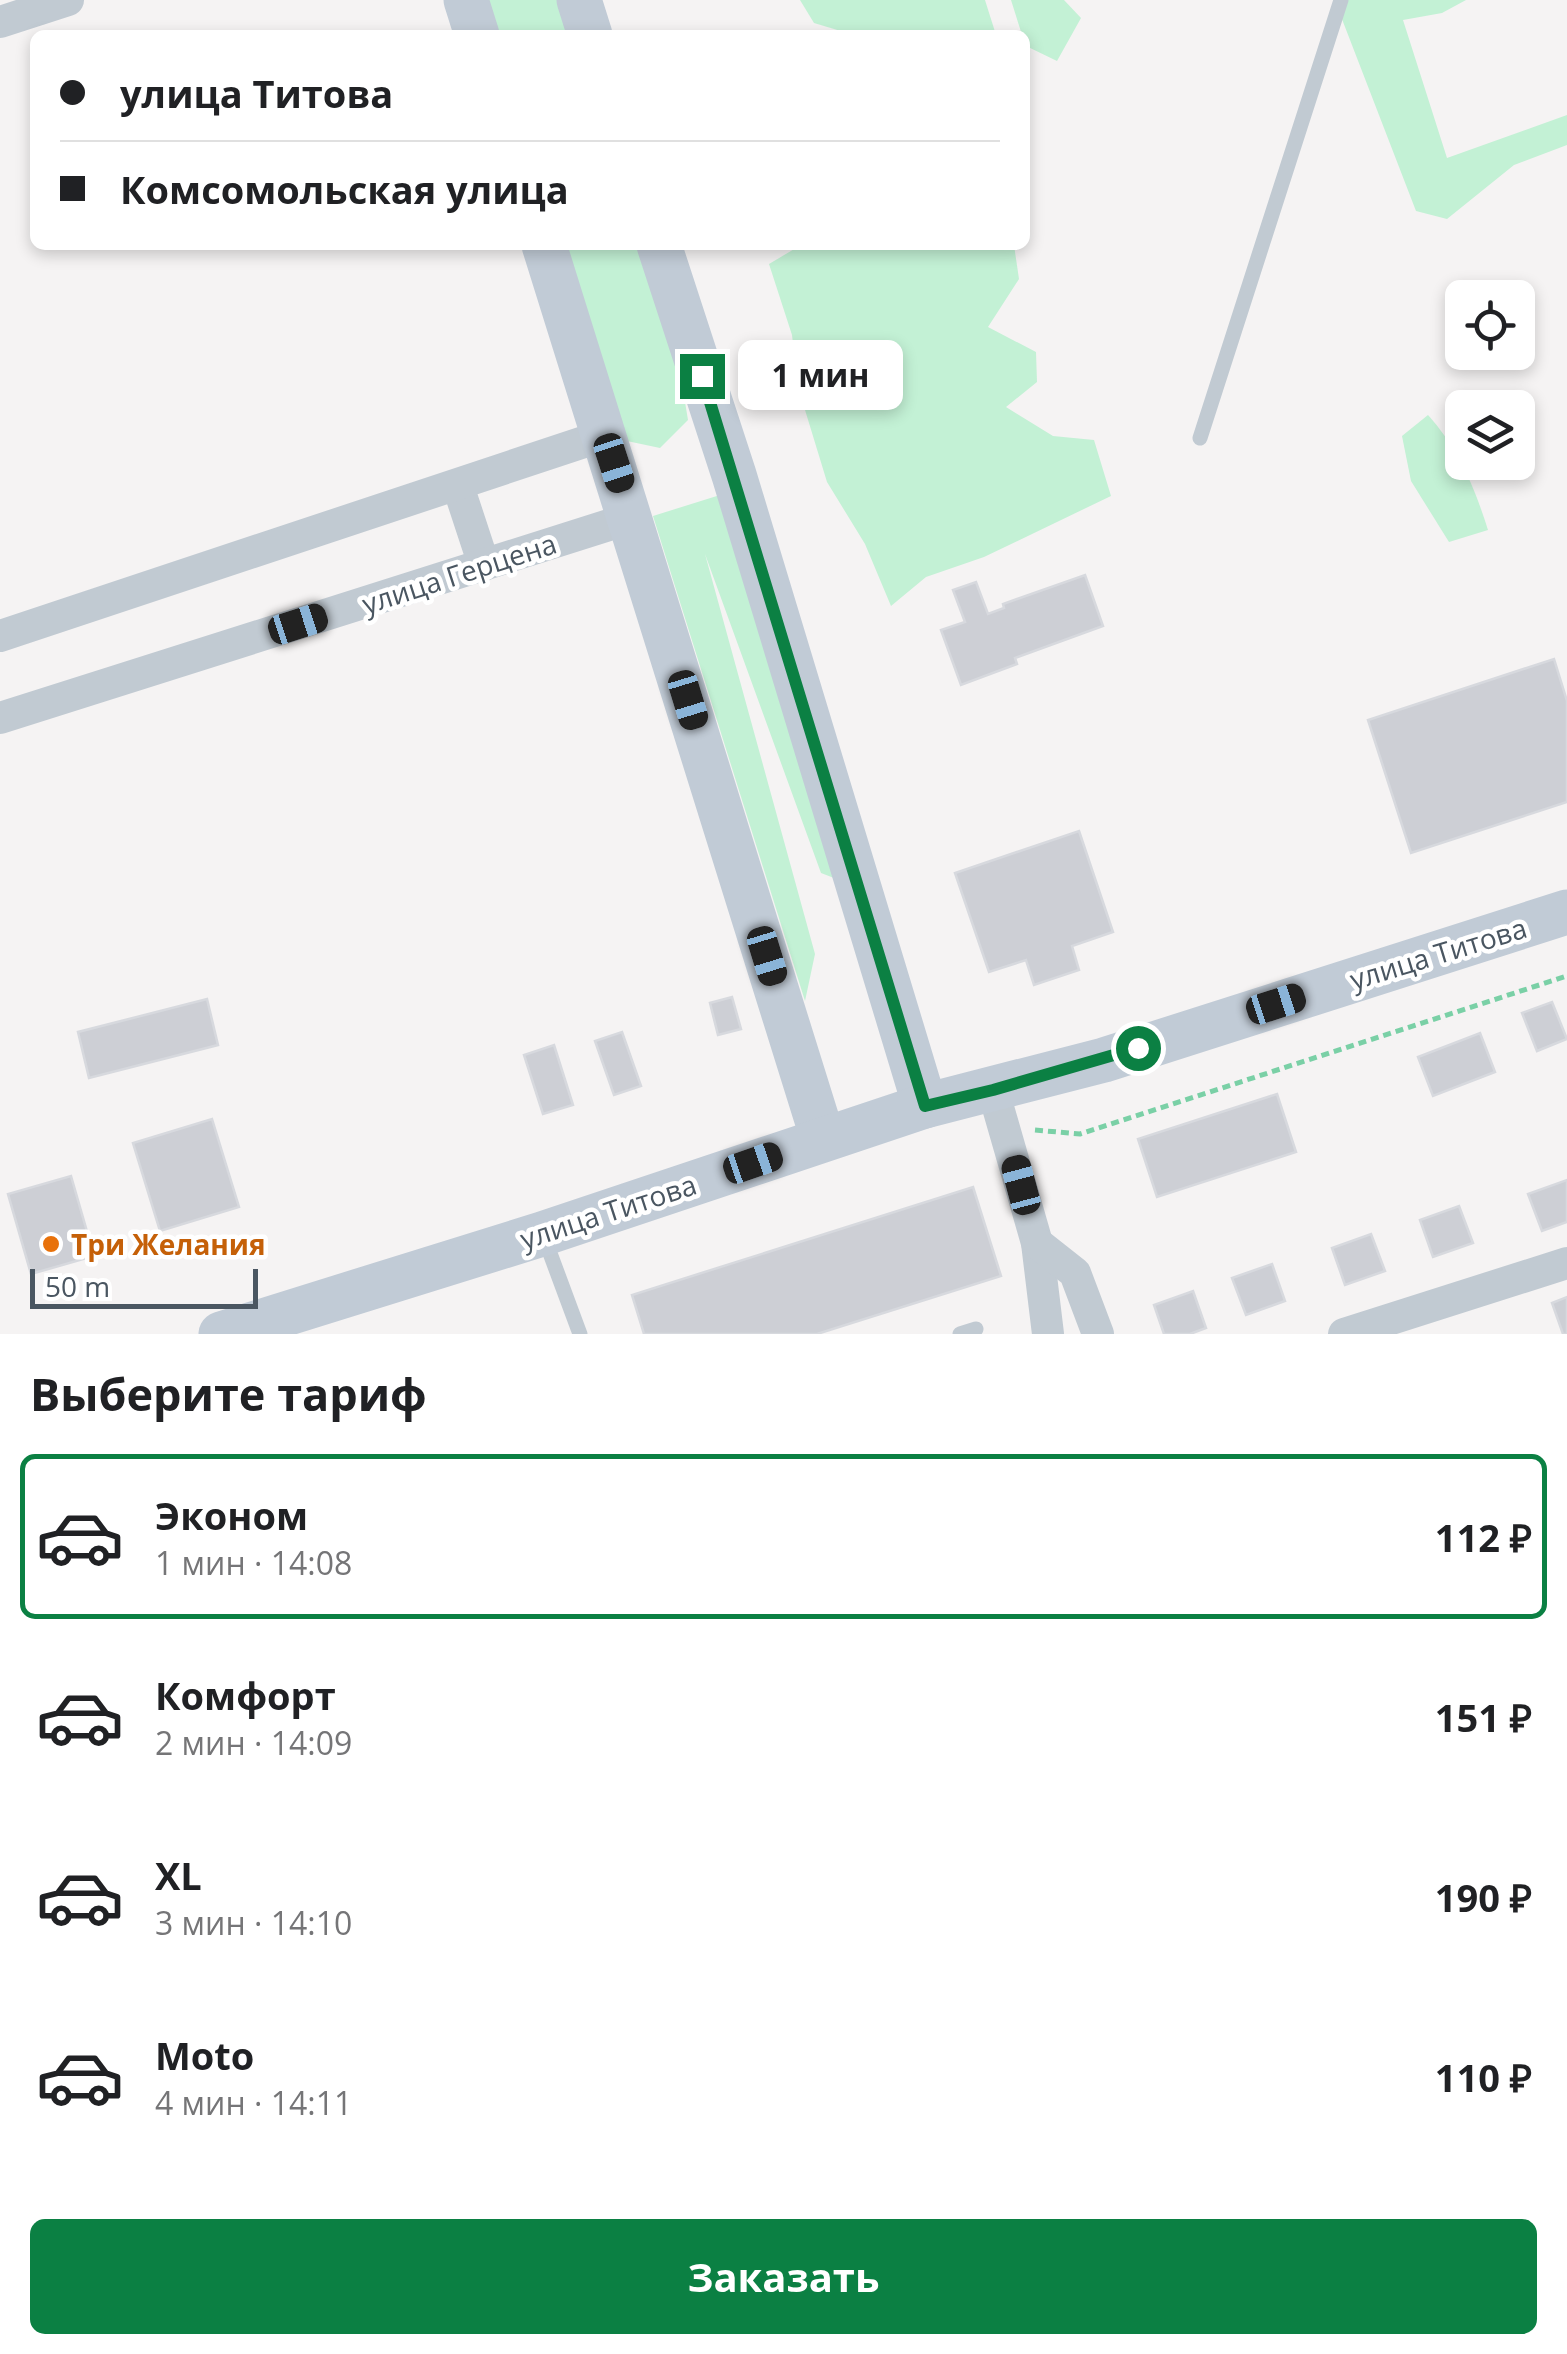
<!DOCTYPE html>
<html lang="ru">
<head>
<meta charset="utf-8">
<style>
	:root { --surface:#fff; --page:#f6f6f6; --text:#202124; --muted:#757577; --line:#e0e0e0; --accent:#0b8043 }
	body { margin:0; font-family:"Open Sans",sans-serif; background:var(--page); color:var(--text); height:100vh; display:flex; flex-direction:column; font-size:38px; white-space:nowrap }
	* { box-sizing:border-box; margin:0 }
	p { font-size:32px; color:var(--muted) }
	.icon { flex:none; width:55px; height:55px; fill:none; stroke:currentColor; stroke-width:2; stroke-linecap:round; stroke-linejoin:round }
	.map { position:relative; height:1334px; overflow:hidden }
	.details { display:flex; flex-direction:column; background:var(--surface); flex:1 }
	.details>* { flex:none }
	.guide { position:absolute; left:30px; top:30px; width:1000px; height:220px; border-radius:15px; box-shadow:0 5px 15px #0003; display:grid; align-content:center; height:220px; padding:0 30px; background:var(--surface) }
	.buttons { position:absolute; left:1445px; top:280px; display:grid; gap:20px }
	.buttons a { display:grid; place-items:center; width:90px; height:90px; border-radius:15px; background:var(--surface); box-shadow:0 5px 15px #0003; font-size:50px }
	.scale { position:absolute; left:30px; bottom:25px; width:228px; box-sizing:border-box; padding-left:10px; border:5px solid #4a5661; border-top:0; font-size:28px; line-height:35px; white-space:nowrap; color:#4a5661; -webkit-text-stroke:8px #fff; paint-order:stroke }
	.end { position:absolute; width:45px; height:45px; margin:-22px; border:12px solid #0b8043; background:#fff; box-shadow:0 0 0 5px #fff }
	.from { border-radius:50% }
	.bubble { position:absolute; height:70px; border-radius:15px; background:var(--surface); box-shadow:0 5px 15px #0003; font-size:32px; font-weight:700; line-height:70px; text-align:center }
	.car { position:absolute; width:30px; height:60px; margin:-30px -15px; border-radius:12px; box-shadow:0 0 8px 2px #0007; background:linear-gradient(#222 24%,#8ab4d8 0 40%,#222 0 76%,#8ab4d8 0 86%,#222 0) }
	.guide b { display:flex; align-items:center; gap:35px; height:95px; font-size:38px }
	.guide b+b { border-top:2px solid var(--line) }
	.guide i { width:25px; height:25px; background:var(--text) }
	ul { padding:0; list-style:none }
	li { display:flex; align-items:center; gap:30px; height:165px; margin:0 20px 15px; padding:0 10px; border:5px solid transparent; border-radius:15px }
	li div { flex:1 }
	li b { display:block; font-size:38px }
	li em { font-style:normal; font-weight:700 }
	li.on { border-color:var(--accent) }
	li>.icon { width:90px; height:90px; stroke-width:1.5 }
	h2 { padding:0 30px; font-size:45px; line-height:120px }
	.button { display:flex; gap:20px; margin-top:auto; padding:20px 30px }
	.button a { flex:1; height:115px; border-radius:15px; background:var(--accent); color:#fff; font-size:40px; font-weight:700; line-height:115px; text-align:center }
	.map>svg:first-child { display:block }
</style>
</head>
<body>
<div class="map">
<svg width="1567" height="1334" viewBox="0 0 1567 1334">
	<rect width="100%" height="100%" fill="#f5f3f3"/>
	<g fill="#c3f1d5">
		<path d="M488,0H565L577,35H499Z"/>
		<path d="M800,0H985L996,35H854L814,23Z"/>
		<path d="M1011,0H1064L1081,18L1057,61L1026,46L1025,35H1022Z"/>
		<path d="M1345,0H1466L1442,13L1403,20L1447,158L1567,115V145L1514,165L1447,219L1416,211L1340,14Z"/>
		<path d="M563,245H645L683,390L688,420L660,448L627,441Z"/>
		<path d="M801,245H1014L1019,279L988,327L1036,352L1037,382L1006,407L1053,436L1094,440L1111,496L984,557L926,577L891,606L865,544L827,482L798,387L792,335L769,264Z"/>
		<path d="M1428,415C1459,450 1474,486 1488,530L1449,542L1411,481L1402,436Z"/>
		<path d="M720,495L847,883L821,873L705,554L815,954L805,1001L653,516Z"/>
	</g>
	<g fill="#cdcfd5" stroke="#d7d9de" stroke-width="2.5">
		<path d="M1085,575L1103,626L1015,658L1017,664L961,685L941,630L965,622L953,590L976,582L988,614L1004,608L1003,604Z"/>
		<path d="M1554,659L1567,701V802L1411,853L1368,720Z"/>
		<path d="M1079,831L1113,932L1072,946L1079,970L1034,985L1026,960L989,972L955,873Z"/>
		<path d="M732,997L741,1029L718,1035L710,1003Z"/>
		<path d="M207,999L218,1045L89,1078L78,1032Z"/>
		<path d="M1552,1002L1567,1039L1537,1051L1522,1013Z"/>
		<path d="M622,1032L641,1086L614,1095L595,1041Z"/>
		<path d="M1480,1033L1495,1072L1433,1096L1418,1057Z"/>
		<path d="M554,1045L573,1105L543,1114L524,1055Z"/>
		<path d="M1277,1094L1296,1152L1157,1197L1138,1139Z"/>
		<path d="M212,1119L239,1207L160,1231L133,1143Z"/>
		<path d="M71,1176L94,1256L31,1274L8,1194Z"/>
		<path d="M1567,1180V1222L1542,1231L1528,1194Z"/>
		<path d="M973,1187L1001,1276L817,1334H644L632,1295Z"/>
		<path d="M1459,1206L1473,1243L1433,1257L1420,1220Z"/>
		<path d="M1371,1234L1385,1271L1345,1285L1332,1248Z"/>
		<path d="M1272,1264L1285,1301L1246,1315L1232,1278Z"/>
		<path d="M1193,1291L1206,1328L1190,1334H1164L1154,1305Z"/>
		<path d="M1567,1297V1334H1563L1552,1303Z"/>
	</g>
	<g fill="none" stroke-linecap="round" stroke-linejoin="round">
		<path stroke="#7ad0a6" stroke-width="5" stroke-dasharray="8 5" stroke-linecap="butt" d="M1035,1130L1080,1134L1567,976"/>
		<g stroke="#c1cad2" stroke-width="15">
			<path d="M1200,438L1341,0"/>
			<path d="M544,1237L580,1334"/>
			<path d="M960,1334L976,1329"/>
		</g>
		<g stroke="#c1cad2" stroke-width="32">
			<path d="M0,22L68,0"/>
			<path d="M458,486L484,565"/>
			<path d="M0,636L605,435"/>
			<path d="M0,718L631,518"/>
			<path d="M993,1090L1037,1243L1048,1334"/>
			<path d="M1037,1243L1075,1273L1098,1334"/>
			<path d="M1344,1334L1567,1263"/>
		</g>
		<g stroke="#c1cbd6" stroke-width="45">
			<path d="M466,0L477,35"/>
			<path d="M579,0L590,35"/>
			<path d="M544,245L823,1139"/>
			<path d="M659,245L734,475L925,1106"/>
			<path d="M221,1334L542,1234L925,1106L1104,1060L1567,912"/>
		</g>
	</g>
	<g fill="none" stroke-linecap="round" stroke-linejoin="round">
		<path stroke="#0b8043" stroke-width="12" d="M702,376L925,1106L993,1090L1138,1048"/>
	</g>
	<circle fill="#e8710a" stroke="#fff" stroke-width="4" cx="51" cy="1244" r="10"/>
	<g text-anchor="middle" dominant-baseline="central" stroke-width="9" stroke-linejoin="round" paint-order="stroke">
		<g font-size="28" fill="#4a5661" stroke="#fff">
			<text transform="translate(459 573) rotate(-18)">улица Герцена</text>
			<text transform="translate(1438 953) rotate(-17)">улица Титова</text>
			<text transform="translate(608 1211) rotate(-18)">улица Титова</text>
		</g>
		<g font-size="28" font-weight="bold" fill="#c56008" stroke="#fff" text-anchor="start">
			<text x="71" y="1244">Три Желания</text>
		</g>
	</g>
</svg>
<div class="buttons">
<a><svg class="icon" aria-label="locate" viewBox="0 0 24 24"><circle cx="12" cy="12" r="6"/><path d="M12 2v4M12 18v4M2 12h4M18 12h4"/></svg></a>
<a><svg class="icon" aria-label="layers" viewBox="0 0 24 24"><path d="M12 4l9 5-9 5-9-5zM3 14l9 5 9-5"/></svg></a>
</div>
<div class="scale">50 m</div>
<i class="end from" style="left:1138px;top:1048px"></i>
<i class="end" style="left:702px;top:376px"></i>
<div class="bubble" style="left:738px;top:340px;width:165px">1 мин</div>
<i class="car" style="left:614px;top:463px;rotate:162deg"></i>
<i class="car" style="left:298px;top:624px;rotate:72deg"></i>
<i class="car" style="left:688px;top:700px;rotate:163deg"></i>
<i class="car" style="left:767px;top:956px;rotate:163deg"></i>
<i class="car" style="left:1276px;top:1004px;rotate:72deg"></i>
<i class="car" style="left:753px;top:1163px;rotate:71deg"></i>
<i class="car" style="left:1021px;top:1185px;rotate:345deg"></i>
<div class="guide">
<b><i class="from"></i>улица Титова</b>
<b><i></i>Комсомольская улица</b>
</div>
</div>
<section class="details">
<h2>Выберите тариф</h2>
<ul>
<li class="on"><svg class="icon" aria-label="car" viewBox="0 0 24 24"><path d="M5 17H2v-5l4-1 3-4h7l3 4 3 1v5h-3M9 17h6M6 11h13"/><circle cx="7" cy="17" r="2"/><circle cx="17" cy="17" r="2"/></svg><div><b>Эконом</b><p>1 мин · 14:08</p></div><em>112 ₽</em></li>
<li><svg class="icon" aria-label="car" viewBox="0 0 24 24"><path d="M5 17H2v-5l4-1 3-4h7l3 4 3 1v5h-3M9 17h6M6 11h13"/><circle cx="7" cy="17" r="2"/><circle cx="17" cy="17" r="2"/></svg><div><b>Комфорт</b><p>2 мин · 14:09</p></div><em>151 ₽</em></li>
<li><svg class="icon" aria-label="car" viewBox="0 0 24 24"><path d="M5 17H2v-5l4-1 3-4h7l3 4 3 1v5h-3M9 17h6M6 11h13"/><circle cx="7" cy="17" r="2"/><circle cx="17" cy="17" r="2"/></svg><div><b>XL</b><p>3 мин · 14:10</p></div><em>190 ₽</em></li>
<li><svg class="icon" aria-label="car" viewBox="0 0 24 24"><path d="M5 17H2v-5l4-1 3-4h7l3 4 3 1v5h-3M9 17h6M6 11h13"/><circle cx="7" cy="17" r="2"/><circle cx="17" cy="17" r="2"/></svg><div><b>Moto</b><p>4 мин · 14:11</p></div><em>110 ₽</em></li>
</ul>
<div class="button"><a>Заказать</a></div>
</section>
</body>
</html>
